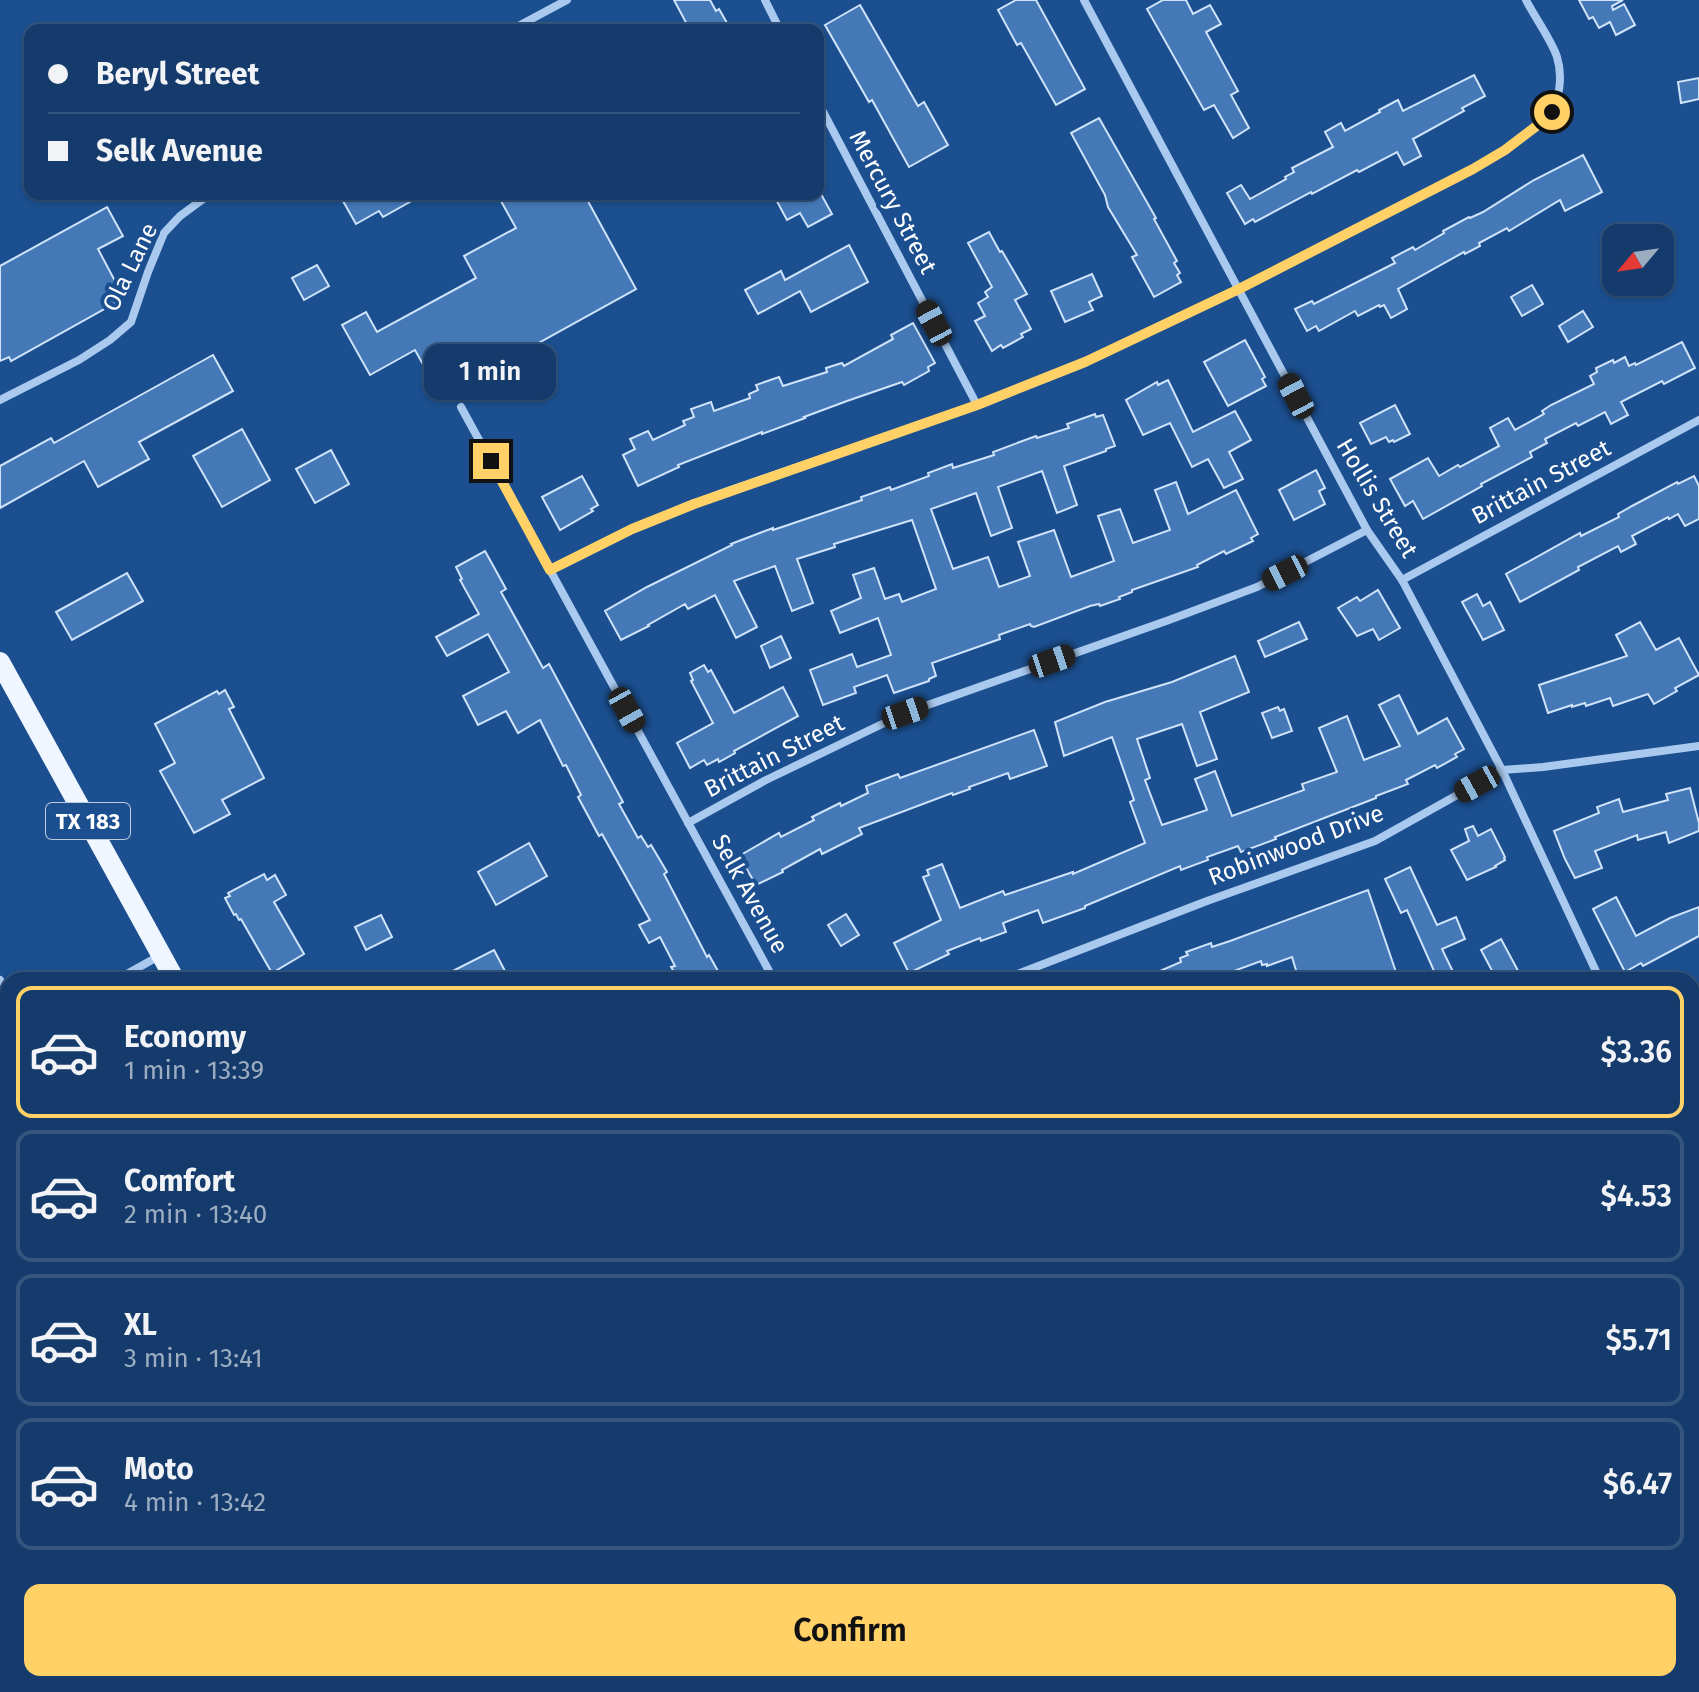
<!DOCTYPE html>
<html lang="en">
<head>
<meta charset="utf-8">
<style>
	:root { --surface:#143b6b; --page:#214673; --text:#f1f3f6; --muted:#9dadc1; --line:#33557e; --accent:#ffd166 }
	body { margin:0; font-family:"Fira Sans",sans-serif; background:var(--page); color:var(--text); height:100vh; display:flex; flex-direction:column; font-size:30px; white-space:nowrap }
	* { box-sizing:border-box; margin:0 }
	p { font-size:26px; color:var(--muted) }
	.icon { flex:none; width:44px; height:44px; fill:none; stroke:currentColor; stroke-width:2; stroke-linecap:round; stroke-linejoin:round }
	.map { position:relative; flex:1; overflow:hidden }
	.details { position:absolute; left:0px; top:972px; width:1700px; height:720px; display:flex; flex-direction:column; background:var(--surface); border-radius:24px 24px 0 0; box-shadow:0 2px 6px #0004,0 0 0 2px var(--line) }
	.details>* { flex:none }
	.hud { position:absolute; left:24px; top:24px; width:800px; height:176px; border-radius:16px; box-shadow:0 2px 6px #0004,0 0 0 2px var(--line); display:grid; align-content:center; height:176px; padding:0 24px; background:var(--surface) }
	.needle { width:52px; rotate:241deg }
	.buttons { position:absolute; left:1602px; top:224px; display:grid; gap:16px }
	.buttons a { display:grid; place-items:center; width:72px; height:72px; border-radius:16px; background:var(--surface); box-shadow:0 2px 6px #0004,0 0 0 2px var(--line); font-size:40px }
	.end { position:absolute; width:36px; height:36px; margin:-18px; border:10px solid #ffd166; background:#111; box-shadow:0 0 0 4px #111 }
	.from { border-radius:50% }
	.bubble { position:absolute; height:56px; border-radius:16px; background:var(--surface); box-shadow:0 2px 6px #0004,0 0 0 2px var(--line); font-size:26px; font-weight:600; line-height:56px; text-align:center }
	.car { position:absolute; width:24px; height:48px; margin:-24px -12px; border-radius:10px; box-shadow:0 0 6px 2px #0007; background:linear-gradient(#222 24%,#8ab4d8 0 40%,#222 0 76%,#8ab4d8 0 86%,#222 0) }
	.hud b { display:flex; align-items:center; gap:28px; height:76px; font-size:30px }
	.hud b+b { border-top:2px solid var(--line) }
	.hud i { width:20px; height:20px; background:var(--text) }
	ul { padding:14px 0 0; list-style:none }
	li { display:flex; align-items:center; gap:24px; height:132px; margin:0 16px 12px; padding:0 8px; border:4px solid var(--line); border-radius:16px }
	li div { flex:1 }
	li b { display:block; font-size:30px }
	li em { font-style:normal; font-weight:600 }
	li.on { border-color:var(--accent) }
	li>.icon { width:72px; height:72px; stroke-width:1.5 }
	.primary-button { display:flex; gap:16px; margin-top:auto; padding:16px 24px }
	.primary-button a { flex:1; height:92px; border-radius:16px; background:var(--accent); color:#111; font-size:32px; font-weight:600; line-height:92px; text-align:center }
	.map>svg:first-child { display:block }
</style>
</head>
<body>
<div class="map">
<svg width="1699" height="1692" viewBox="0 0 1699 1692">
	<rect width="100%" height="100%" fill="#1b4f8f"/>
	<path fill="#2e69ad" d="M1023,1684H1467L1471,1692H1028Z"/>
	<g fill="#4478b7" stroke="#cfe3fa" stroke-width="2">
		<path d="M674,0H710L716,11L719,9L731,30H690Z"/>
		<path d="M1016,0H1036L1085,89L1056,105L1021,43L1017,45L998,10Z"/>
		<path d="M1163,0H1186L1193,14L1210,5L1221,24L1206,32L1238,91L1231,95L1249,128L1233,138L1214,105L1204,110L1147,9Z"/>
		<path d="M1579,0H1623L1612,6L1613,10L1624,4L1635,25L1616,35L1610,22L1599,28L1593,17L1589,19Z"/>
		<path d="M860,5L918,106L924,102L948,145L909,167L872,100L869,102L825,25Z"/>
		<path d="M1474,75L1485,96L1462,108L1464,111L1413,139L1421,156L1404,165L1397,152L1359,172L1357,170L1312,194L1311,192L1255,222L1253,219L1245,224L1227,193L1241,185L1250,199L1286,179L1285,177L1294,172L1292,168L1333,147L1325,132L1341,123L1345,131L1380,112L1379,110L1398,100L1403,111Z"/>
		<path d="M1699,78V99L1681,103L1678,82Z"/>
		<path d="M1099,118L1156,218L1154,219L1177,261L1174,263L1180,273L1177,275L1181,282L1154,297L1132,257L1137,255L1108,207L1105,195L1071,133Z"/>
		<path d="M1583,155L1602,192L1565,211L1560,200L1509,231L1507,228L1479,243L1480,246L1465,254L1464,252L1398,289L1407,309L1391,318L1384,305L1380,307L1379,305L1358,316L1355,311L1319,331L1316,326L1307,331L1295,309L1312,301L1314,304L1395,263L1392,258L1413,247L1415,250L1444,233L1443,231L1469,217L1470,218L1483,212L1534,180Z"/>
		<path d="M355,194H424L383,217L379,211L356,224L343,201Z"/>
		<path d="M497,194H584L636,289L441,397L415,350L370,375L342,325L366,312L377,332L476,278L464,256L516,228Z"/>
		<path d="M773,194H821L832,214L808,227L800,213L787,220Z"/>
		<path d="M107,207L123,236L98,249L124,298L11,361L9,357L0,361V266Z"/>
		<path d="M989,232L1000,252L1002,251L1027,294L1015,300L1031,329L1021,334L1023,337L1003,348L1001,345L992,351L975,321L985,316L978,303L988,297L985,292L992,287L968,243Z"/>
		<path d="M849,245L868,282L811,312L800,291L758,314L745,290L781,271L785,280Z"/>
		<path d="M317,265L329,286L304,300L292,278Z"/>
		<path d="M1092,274L1102,296L1089,302L1093,310L1065,322L1051,291Z"/>
		<path d="M1532,285L1543,304L1522,316L1511,297Z"/>
		<path d="M1583,311L1593,327L1568,342L1559,326Z"/>
		<path d="M913,323L935,363L928,367L929,371L904,385L902,382L847,401L804,417L805,418L762,434V432L678,465L679,467L638,486L623,455L635,449L630,439L648,431L653,440L685,425L683,421L694,417L691,409L711,402L714,411L750,398L749,394L758,390L756,385L779,377L783,386L827,372L826,368L842,363L844,366L893,339L891,335Z"/>
		<path d="M1245,340L1265,377L1262,379L1266,386L1228,406L1204,362Z"/>
		<path d="M1682,342L1695,368L1664,384L1662,381L1621,402L1628,415L1611,424L1605,412L1578,426L1576,423L1545,439L1547,443L1530,452L1532,457L1481,484L1482,486L1423,519L1413,501L1405,506L1390,479L1428,458L1439,476L1458,465L1460,467L1499,446L1490,428L1508,418L1515,430L1544,414L1542,411L1551,405L1594,384L1590,376L1597,372L1596,368L1613,360L1614,363L1625,357L1629,366L1635,363L1636,365Z"/>
		<path d="M213,355L233,391L139,442L149,459L98,487L84,461L0,508V466L51,438L54,443Z"/>
		<path d="M1168,380L1193,432L1235,411L1251,440L1229,452L1243,479L1224,488L1208,459L1192,467L1170,423L1143,435L1126,400L1157,382L1158,385Z"/>
		<path d="M1395,405L1410,434L1394,442L1393,440L1389,442L1386,437L1371,444L1360,423Z"/>
		<path d="M1095,414L1096,417L1103,415L1115,446L1106,449V451L1064,466L1077,505L1057,513L1042,471L998,487L1012,528L991,536L976,493L931,509L953,569L988,557L999,587L1030,576L1018,542L1054,530L1071,577L1114,561L1098,516L1120,509L1133,543L1170,530L1155,490L1176,482L1188,514L1236,490L1258,534L1251,538L1253,541L1226,554L1224,551L1197,565L1198,567L1132,590V592L1119,597L1120,599L1100,606L1099,604L1090,606L1034,627L1031,626L1030,624L999,635L1000,639L932,663L936,676L929,679V681L894,693L887,675L854,687L856,693L823,705L810,670L852,654L857,667L891,655L878,618L840,633L831,611L861,598L853,575L874,568L885,599L899,594L902,602L936,589L912,520L834,544L835,547L797,559L813,603L792,611L775,566L734,581L757,627L736,638L715,595L688,609L685,604L648,625L649,626L621,640L605,611L647,587L732,545L731,544L773,528V530L862,500L861,497L890,487L891,490L929,476L928,473L952,464L953,468L994,455L993,452L1036,436L1037,438L1069,428L1067,424Z"/>
		<path d="M242,429L270,480L222,507L193,456Z"/>
		<path d="M331,450L349,484L315,503L296,469Z"/>
		<path d="M1316,470L1325,488L1319,491L1325,504L1294,520L1279,490Z"/>
		<path d="M582,476L598,505L591,509L593,511L560,530L542,497Z"/>
		<path d="M1694,476L1699,486V519L1685,526L1678,514L1669,519L1668,517L1632,536L1636,544L1621,552L1618,546L1578,567L1579,570L1520,602L1506,574L1580,533L1581,536L1619,517L1618,514L1632,506L1677,482L1678,484Z"/>
		<path d="M485,551L506,589L501,592L543,668L549,664L623,802L619,804L638,838L641,836L648,847L651,845L667,872L664,874L707,957L709,955L723,980H679L671,967L675,966L660,937L649,943L639,925L650,920L602,834L599,836L578,797L581,795L566,765L563,766L540,720L518,733L506,711L478,725L463,696L509,672L488,634L447,656L436,637L479,614L460,580L462,579L456,567Z"/>
		<path d="M127,573L143,601L72,640L56,612Z"/>
		<path d="M1378,590L1400,628L1379,640L1373,629L1357,636L1338,608L1357,597L1360,601Z"/>
		<path d="M1477,594L1483,606L1490,602L1504,630L1483,640L1462,602Z"/>
		<path d="M1299,622L1307,639L1265,657L1258,641Z"/>
		<path d="M1640,622L1656,650L1679,638L1699,675L1675,688L1677,691L1654,704L1648,694L1613,706L1610,698L1586,706L1585,703L1572,707V705L1548,713L1539,685L1627,656L1616,635Z"/>
		<path d="M781,636L791,658L770,668L761,646Z"/>
		<path d="M1235,656L1249,692L1200,712L1217,759L1197,766L1182,724L1137,739L1150,778L1145,780L1162,825L1207,810L1195,779L1215,771L1232,816L1304,790L1302,784L1337,772L1319,728L1347,716L1364,760L1400,746L1379,705L1399,695L1418,734L1447,718L1464,749L1455,754L1457,757L1437,768L1435,765L1406,780L1408,784L1376,796V798L1275,837L1276,839L1241,852L1238,846L1207,857L1208,860L1181,870L1180,866L1085,906V908L1043,923L1038,910L1003,923L1006,932L981,941L980,938L947,951L949,954L909,973L894,943L941,920L923,877L929,875L927,870L942,864L960,908L1003,891L1005,895L1073,872V874L1145,843L1130,802L1134,800L1112,737L1064,756L1055,722L1105,702L1172,682Z"/>
		<path d="M704,665L708,672L711,670L734,713L783,687L798,716L734,751L735,753L719,762L718,759L707,765L704,760L690,768L677,743L713,723L691,681L693,680L690,673Z"/>
		<path d="M225,690L234,707L229,709L264,778L222,800L230,814L194,833L160,771L175,763L155,724L217,691L219,694Z"/>
		<path d="M1278,707L1280,711L1284,709L1292,731L1272,738L1262,713Z"/>
		<path d="M1034,730L1047,766L1010,779L1008,773L969,787L970,789L953,795L952,793L859,828L862,834L822,854L820,849L782,870L783,872L756,885L739,856L779,833L781,837L814,820L812,817L840,803L841,806L868,793L866,786L898,774L900,778Z"/>
		<path d="M1690,788L1699,823V831L1669,843L1666,832L1638,840L1637,835L1595,851L1602,868L1575,878L1565,859L1554,831L1599,813L1597,807L1619,799L1623,812L1668,800L1666,794Z"/>
		<path d="M1473,826L1478,836L1491,829L1505,857L1504,858L1505,860L1495,866L1496,867L1467,880L1451,850L1469,841L1465,829Z"/>
		<path d="M529,843L547,876L496,905L478,872Z"/>
		<path d="M1410,867L1437,925L1456,917L1465,939L1442,949L1457,980H1438L1407,910L1401,913L1385,879Z"/>
		<path d="M264,874L267,880L275,875L286,895L274,902L304,954L272,973L241,919L239,920L236,914L234,915L225,898L230,896L228,893Z"/>
		<path d="M1368,890L1397,975L1381,980H1299L1292,957L1267,966V964L1262,965L1261,961L1231,972L1233,977L1223,980H1139L1181,962L1180,958L1188,955L1186,952L1211,943L1212,947L1230,941Z"/>
		<path d="M1616,897L1636,936L1670,918L1699,907V936L1643,966L1641,963L1625,972L1593,909Z"/>
		<path d="M846,914L859,935L841,946L828,925Z"/>
		<path d="M381,915L392,937L366,950L355,927Z"/>
		<path d="M1501,939L1523,980H1497L1481,950Z"/>
		<path d="M494,950L505,971L487,980H435Z"/>
	</g>
	<g fill="none" stroke-linecap="round" stroke-linejoin="round">
		<g stroke="#a9c9ee" stroke-width="8">
			<path d="M765,0L780,30"/>
			<path d="M1084,0L1367,530L1402,580L1502,770L1600,980"/>
			<path d="M511,30L567,0"/>
			<path d="M818,102L977,405"/>
			<path d="M0,400L79,360L110,340L131,322L148,272L164,233L180,216L210,194"/>
			<path d="M461,407L774,980"/>
			<path d="M550,570L632,529L722,493L977,405L1085,362L1239,289L1473,169L1505,150L1547,118C1560,103 1563,76 1557,57C1552,41 1534,16 1526,0"/>
			<path d="M1402,580L1699,420"/>
			<path d="M688,823L766,780L905,713L1169,620L1257,587L1367,530"/>
			<path d="M0,980L8,994"/>
			<path d="M116,980L161,955"/>
			<path d="M1002,980L1207,901L1375,841L1502,770L1543,767L1699,746"/>
			<path d="M1692,1019L1699,1017"/>
			<path d="M0,1044L8,1040"/>
			<path d="M1692,1157L1699,1170"/>
			<path d="M1692,1300L1699,1296"/>
			<path d="M1692,1614L1699,1610"/>
			<path d="M546,1692L559,1684"/>
			<path d="M840,1692L855,1684"/>
			<path d="M1532,1692L1548,1684"/>
		</g>
		<g stroke="#f0f6ff" stroke-width="20">
			<path d="M0,662L175,980"/>
			<path d="M563,1684L568,1692"/>
		</g>
	</g>
	<g fill="none" stroke-linecap="round" stroke-linejoin="round">
		<path stroke="#ffd166" stroke-width="10" d="M491,461L550,570L632,529L694,504L977,405L1085,362L1239,289L1473,169L1505,150L1547,118L1552,112"/>
	</g>
	<g text-anchor="middle" dominant-baseline="central" stroke-width="8" stroke-linejoin="round" paint-order="stroke">
		<rect fill="#1b4f8f" stroke="#bbcadd" stroke-width="2" x="46" y="803" width="84" height="36" rx="6"/>
		<g font-size="22" font-weight="bold" fill="#fff">
			<text x="88" y="821">TX 183</text>
		</g>
		<g font-size="24" fill="#fff" stroke="#1b4f8f">
			<text transform="translate(893 202) rotate(62)">Mercury Street</text>
			<text transform="translate(130 267) rotate(-64)">Ola Lane</text>
			<text transform="translate(1541 482) rotate(-28)">Brittain Street</text>
			<text transform="translate(1377 498) rotate(59)">Hollis Street</text>
			<text transform="translate(774 756) rotate(-27)">Brittain Street</text>
			<text transform="translate(1296 845) rotate(-21)">Robinwood Drive</text>
			<text transform="translate(750 894) rotate(61)">Selk Avenue</text>
		</g>
	</g>
</svg>
<div class="buttons">
<a><svg class="needle" viewBox="-14 -14 28 28"><path d="M0-13l5 13h-10z" fill="#e53935"/><path d="M0 13l5-13h-10z" fill="#9dadc1"/></svg></a>
</div>
<i class="end from" style="left:1552px;top:112px"></i>
<i class="end" style="left:491px;top:461px"></i>
<div class="bubble" style="left:424px;top:344px;width:132px">1 min</div>
<i class="car" style="left:934px;top:323px;rotate:332deg"></i>
<i class="car" style="left:1296px;top:396px;rotate:332deg"></i>
<i class="car" style="left:1285px;top:573px;rotate:243deg"></i>
<i class="car" style="left:1052px;top:661px;rotate:71deg"></i>
<i class="car" style="left:627px;top:710px;rotate:151deg"></i>
<i class="car" style="left:905px;top:713px;rotate:71deg"></i>
<i class="car" style="left:1477px;top:784px;rotate:241deg"></i>
<div class="hud">
<b><i class="from"></i>Beryl Street</b>
<b><i></i>Selk Avenue</b>
</div>
<section class="details">
<ul>
<li class="on"><svg class="icon" aria-label="car" viewBox="0 0 24 24"><path d="M5 17H2v-5l4-1 3-4h7l3 4 3 1v5h-3M9 17h6M6 11h13"/><circle cx="7" cy="17" r="2"/><circle cx="17" cy="17" r="2"/></svg><div><b>Economy</b><p>1 min · 13:39</p></div><em>$3.36</em></li>
<li><svg class="icon" aria-label="car" viewBox="0 0 24 24"><path d="M5 17H2v-5l4-1 3-4h7l3 4 3 1v5h-3M9 17h6M6 11h13"/><circle cx="7" cy="17" r="2"/><circle cx="17" cy="17" r="2"/></svg><div><b>Comfort</b><p>2 min · 13:40</p></div><em>$4.53</em></li>
<li><svg class="icon" aria-label="car" viewBox="0 0 24 24"><path d="M5 17H2v-5l4-1 3-4h7l3 4 3 1v5h-3M9 17h6M6 11h13"/><circle cx="7" cy="17" r="2"/><circle cx="17" cy="17" r="2"/></svg><div><b>XL</b><p>3 min · 13:41</p></div><em>$5.71</em></li>
<li><svg class="icon" aria-label="car" viewBox="0 0 24 24"><path d="M5 17H2v-5l4-1 3-4h7l3 4 3 1v5h-3M9 17h6M6 11h13"/><circle cx="7" cy="17" r="2"/><circle cx="17" cy="17" r="2"/></svg><div><b>Moto</b><p>4 min · 13:42</p></div><em>$6.47</em></li>
</ul>
<div class="primary-button"><a>Confirm</a></div>
</section>
</div>
</body>
</html>
